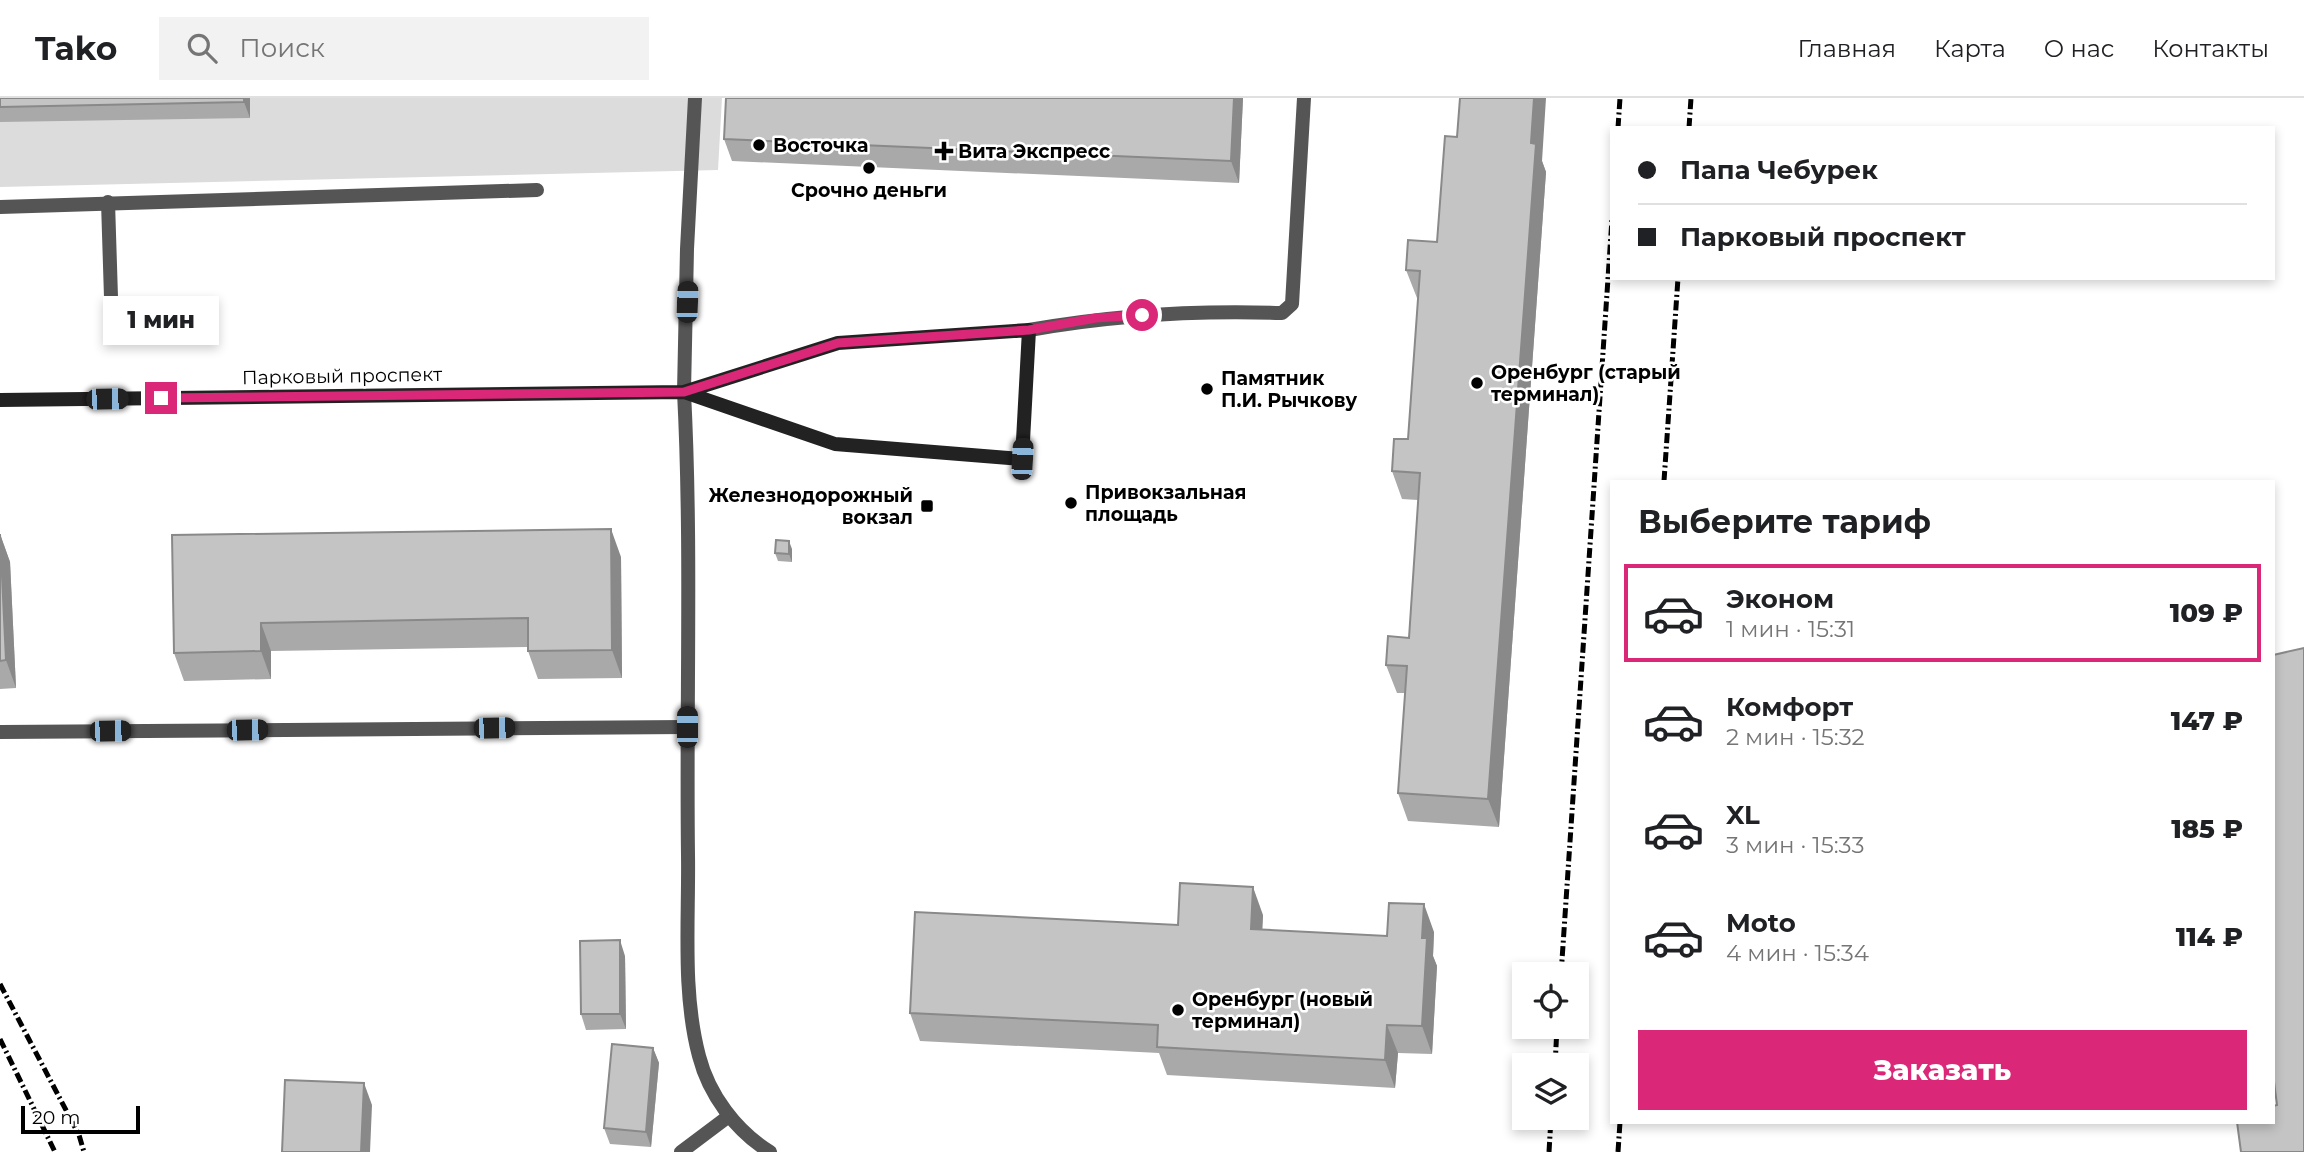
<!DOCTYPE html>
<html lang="ru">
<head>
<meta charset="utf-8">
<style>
	:root { --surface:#fff; --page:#f2f2f2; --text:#202124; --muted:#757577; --line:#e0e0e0; --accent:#db2777 }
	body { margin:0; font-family:Montserrat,sans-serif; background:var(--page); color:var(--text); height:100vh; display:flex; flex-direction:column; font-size:26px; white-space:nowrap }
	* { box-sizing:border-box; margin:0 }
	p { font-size:23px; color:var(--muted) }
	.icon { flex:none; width:38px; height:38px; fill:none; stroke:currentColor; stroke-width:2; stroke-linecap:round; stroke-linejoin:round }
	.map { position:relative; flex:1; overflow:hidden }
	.drawer { position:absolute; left:1610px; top:382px; width:665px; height:644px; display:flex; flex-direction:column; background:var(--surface); border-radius:0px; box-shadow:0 4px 10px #0003 }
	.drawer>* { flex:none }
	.guide { position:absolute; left:1610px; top:28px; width:665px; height:154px; border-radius:0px; box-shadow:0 4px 10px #0003; display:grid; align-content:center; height:154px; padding:0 28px; background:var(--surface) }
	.fabs { position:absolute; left:1512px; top:864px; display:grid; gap:14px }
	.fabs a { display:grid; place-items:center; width:77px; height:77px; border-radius:0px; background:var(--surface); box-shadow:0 4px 10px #0003; font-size:35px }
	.scale { position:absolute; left:21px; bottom:18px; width:119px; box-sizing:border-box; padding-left:7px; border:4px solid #000; border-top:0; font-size:19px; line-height:24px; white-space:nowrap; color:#000; -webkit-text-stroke:5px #fff; paint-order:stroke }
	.end { position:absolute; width:32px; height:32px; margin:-16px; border:9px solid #db2777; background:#fff; box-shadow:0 0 0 4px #fff }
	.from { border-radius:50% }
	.bubble { position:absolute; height:49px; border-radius:0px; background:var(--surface); box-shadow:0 4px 10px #0003; font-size:23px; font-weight:800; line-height:49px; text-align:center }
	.car { position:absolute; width:21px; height:42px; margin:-21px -10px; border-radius:9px; box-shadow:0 0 5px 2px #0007; background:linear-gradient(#222 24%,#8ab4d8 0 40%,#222 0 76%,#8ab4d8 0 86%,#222 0) }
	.guide b { display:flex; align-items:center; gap:24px; height:66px; font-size:26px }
	.guide b+b { border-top:2px solid var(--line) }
	.guide i { width:18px; height:18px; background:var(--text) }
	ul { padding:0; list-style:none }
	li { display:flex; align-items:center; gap:21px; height:98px; margin:0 14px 10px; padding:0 14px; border:4px solid transparent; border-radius:0px }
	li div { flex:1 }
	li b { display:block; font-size:26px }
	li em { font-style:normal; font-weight:800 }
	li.current { border-color:var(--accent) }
	li>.icon { width:63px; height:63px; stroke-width:1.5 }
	h2 { padding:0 28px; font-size:32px; line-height:84px }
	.primary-button { display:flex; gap:14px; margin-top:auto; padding:14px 28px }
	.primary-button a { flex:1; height:80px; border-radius:0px; background:var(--accent); color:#fff; font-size:28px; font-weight:800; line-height:80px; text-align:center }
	header { display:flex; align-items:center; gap:42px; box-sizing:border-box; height:98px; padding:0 35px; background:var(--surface); border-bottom:2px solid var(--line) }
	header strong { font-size:33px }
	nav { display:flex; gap:38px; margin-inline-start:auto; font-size:24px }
	.search { width:490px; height:63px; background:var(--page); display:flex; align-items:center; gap:18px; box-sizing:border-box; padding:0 24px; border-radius:0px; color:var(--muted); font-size:26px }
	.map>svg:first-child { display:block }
</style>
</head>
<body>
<header>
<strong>Tako</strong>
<div class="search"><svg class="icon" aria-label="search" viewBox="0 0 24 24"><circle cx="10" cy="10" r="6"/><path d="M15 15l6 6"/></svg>Поиск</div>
<nav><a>Главная</a><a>Карта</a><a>О нас</a><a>Контакты</a></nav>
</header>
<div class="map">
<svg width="2304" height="1054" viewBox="0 0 2304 1054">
	<rect width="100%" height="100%" fill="#fff"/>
	<path fill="#dcdcdc" d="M0,0H722L718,72L0,89Z"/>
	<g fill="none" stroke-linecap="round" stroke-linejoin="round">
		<g stroke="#555" stroke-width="14">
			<path d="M108,104L112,231"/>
			<path d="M0,109L537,92"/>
			<path d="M1029,232C1113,217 1197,212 1282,215L1292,206L1304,0"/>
			<path d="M684,294L687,151L695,0"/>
			<path d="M0,634L687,629"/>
			<path d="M681,1054L729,1018"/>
		</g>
		<path stroke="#555" stroke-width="14" d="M684,294C692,448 686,602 688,757C689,822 682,894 699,958C709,997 736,1033 770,1054"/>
		<path stroke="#222" stroke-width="14" d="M0,302L684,294L835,346L1022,361L1029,232L838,245L684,294"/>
		<g stroke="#000" stroke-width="5" stroke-dasharray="10 3.5 2 3.5" stroke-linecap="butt">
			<path d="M1618,30L1620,0"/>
			<path d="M1689,30L1691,0"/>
			<path d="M1664,383L1678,180"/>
			<path d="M1561,877L1612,121"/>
			<path d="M0,886L79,1037L84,1054"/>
			<path d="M0,941L55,1054"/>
			<path d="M1555,968L1557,929"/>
			<path d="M1549,1054L1551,1020"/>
			<path d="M1618,1054L1620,1024"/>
		</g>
	</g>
	<g fill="#a9a9a9">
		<path d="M0,0H250V20L0,24Z"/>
		<path d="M1243,0L1239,85L732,63L724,41Z"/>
		<path d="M1542,63L1546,74L1499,729L1408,723L1398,695L1405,595H1397L1386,567L1409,540L1418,402L1402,401L1392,373L1408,341L1418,200H1417L1406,172L1437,144Z"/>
		<path d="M0,436L10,464L16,590L0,591Z"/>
		<path d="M172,437L621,459L622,580L538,581L528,553V549L271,553V581L184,583L174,555Z"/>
		<path d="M792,451V464L778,463L775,455Z"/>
		<path d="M1263,817L1262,832L1387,838L1434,834L1433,858L1437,868L1432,956L1398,955L1395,990L1167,977L1159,955L920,943L910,915L1178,827Z"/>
		<path d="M625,858L626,931L586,932L581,916Z"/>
		<path d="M653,950L659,965L651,1049L610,1046L604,1030Z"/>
	</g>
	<g fill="#898989">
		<path d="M244,0H250V20L244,4Z"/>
		<path d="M1234,0H1243L1239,85L1231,63Z"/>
		<path d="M1534,0H1546L1542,63L1546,74L1499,729L1488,701Z"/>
		<path d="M611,431L621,459L622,580L612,552Z"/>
		<path d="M0,436L10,464L16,590L6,562Z"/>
		<path d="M789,443L792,451V464L789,456Z"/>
		<path d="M261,525L271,553V581L261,553Z"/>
		<path d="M1253,789L1263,817L1261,859L1251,831Z"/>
		<path d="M1424,806L1434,834L1433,858L1437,868L1432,956L1422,928V840Z"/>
		<path d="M620,842L625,858L626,931L620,916Z"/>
		<path d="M1387,927L1398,955L1395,990L1385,962Z"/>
		<path d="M653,950L659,965L651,1049L646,1034Z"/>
		<path d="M364,985L372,1007L370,1054H361Z"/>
	</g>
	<g fill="#c4c4c4" stroke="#898989" stroke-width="2">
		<path d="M0,0H244V4L0,9Z"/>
		<path d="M726,0H1234L1231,63L724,41Z"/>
		<path d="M1460,0H1534L1531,45L1536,46L1488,701L1398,695L1407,568L1386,567L1388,538L1409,540L1420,375L1392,373L1394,341H1408L1420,173L1406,172L1408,142L1437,144L1445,38L1457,39Z"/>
		<path d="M611,431L612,552L528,553V520L261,525V553L174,555L172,437Z"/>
		<path d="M0,436L6,562L0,563Z"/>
		<path d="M776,442L789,443V456L775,455Z"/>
		<path d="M2304,550V1054H2241L2237,1024H2273V1008L2277,1007L2273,976V557Z"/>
		<path d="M1180,785L1253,789L1251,831L1387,838L1389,805L1424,806L1422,840H1427L1422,928L1387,927L1385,962L1157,949L1158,927L910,915L915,814L1178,827Z"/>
		<path d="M620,842V916H581L580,843Z"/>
		<path d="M612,946L653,950L646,1034L604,1030Z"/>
		<path d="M285,982L364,985L361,1054H282Z"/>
	</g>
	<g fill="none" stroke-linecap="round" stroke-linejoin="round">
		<path stroke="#db2777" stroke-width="9" d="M161,300L684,294L838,245L1029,232L1096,220L1142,217"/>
	</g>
	<g fill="#000" stroke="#fff" stroke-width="2.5">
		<circle cx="759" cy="47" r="7"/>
		<path d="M940.5 42.5h7v7h7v7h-7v7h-7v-7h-7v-7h7z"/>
		<circle cx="869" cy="70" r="7"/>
		<circle cx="1477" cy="285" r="7"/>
		<circle cx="1207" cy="291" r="7"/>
		<circle cx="1071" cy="405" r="7"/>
		<rect x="920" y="401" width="14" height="14" rx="3.5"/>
		<circle cx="1178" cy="912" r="7"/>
	</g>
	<g text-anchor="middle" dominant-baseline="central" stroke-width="5" stroke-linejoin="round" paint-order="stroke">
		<g font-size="19" font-weight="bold" fill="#000" stroke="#fff" text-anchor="start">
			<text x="773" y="47">Восточка</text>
			<text x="958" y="53">Вита Экспресс</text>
			<text x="869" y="92" text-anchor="middle">Срочно деньги</text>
			<text x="1491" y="274">Оренбург (старый<tspan x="1491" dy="22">терминал)</tspan></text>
			<text x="1221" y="280">Памятник<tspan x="1221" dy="22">П.И. Рычкову</tspan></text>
			<text x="1085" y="394">Привокзальная<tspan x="1085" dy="22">площадь</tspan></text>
			<text x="913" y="397" text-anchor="end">Железнодорожный<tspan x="913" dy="22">вокзал</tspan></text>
			<text x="1192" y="901">Оренбург (новый<tspan x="1192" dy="22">терминал)</tspan></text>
		</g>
		<g font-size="19" fill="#000" stroke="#fff">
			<text transform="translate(342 278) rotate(-1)">Парковый проспект</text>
		</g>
	</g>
</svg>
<div class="fabs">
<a><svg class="icon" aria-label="locate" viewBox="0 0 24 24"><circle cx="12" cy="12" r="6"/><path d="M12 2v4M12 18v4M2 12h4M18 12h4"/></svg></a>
<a><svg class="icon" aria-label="layers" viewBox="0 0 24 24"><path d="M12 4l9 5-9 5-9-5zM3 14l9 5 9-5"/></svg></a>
</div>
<div class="scale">20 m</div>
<i class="end from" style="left:1142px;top:217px"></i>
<i class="end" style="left:161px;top:300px"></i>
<div class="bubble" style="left:103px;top:198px;width:116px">1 мин</div>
<i class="car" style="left:687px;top:204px;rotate:2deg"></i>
<i class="car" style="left:107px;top:301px;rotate:89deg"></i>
<i class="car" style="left:1022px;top:361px;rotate:3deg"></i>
<i class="car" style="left:687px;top:629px;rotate:0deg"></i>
<i class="car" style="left:494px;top:630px;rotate:89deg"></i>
<i class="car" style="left:247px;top:632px;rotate:89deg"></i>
<i class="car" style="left:110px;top:633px;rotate:89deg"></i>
<div class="guide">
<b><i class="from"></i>Папа Чебурек</b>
<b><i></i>Парковый проспект</b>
</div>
<section class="drawer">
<h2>Выберите тариф</h2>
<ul>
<li class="current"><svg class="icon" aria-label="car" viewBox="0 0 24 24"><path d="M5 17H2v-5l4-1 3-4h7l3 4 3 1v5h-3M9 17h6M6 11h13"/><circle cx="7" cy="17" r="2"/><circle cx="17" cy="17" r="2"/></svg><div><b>Эконом</b><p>1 мин · 15:31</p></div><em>109 ₽</em></li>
<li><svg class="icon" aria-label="car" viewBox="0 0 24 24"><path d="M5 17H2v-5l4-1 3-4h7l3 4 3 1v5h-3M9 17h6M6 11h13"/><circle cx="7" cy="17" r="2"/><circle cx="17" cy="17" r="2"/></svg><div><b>Комфорт</b><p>2 мин · 15:32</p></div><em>147 ₽</em></li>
<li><svg class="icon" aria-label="car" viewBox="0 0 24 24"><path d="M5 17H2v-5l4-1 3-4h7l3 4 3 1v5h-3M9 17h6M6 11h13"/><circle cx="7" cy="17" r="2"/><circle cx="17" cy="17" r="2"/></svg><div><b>XL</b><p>3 мин · 15:33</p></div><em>185 ₽</em></li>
<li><svg class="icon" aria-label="car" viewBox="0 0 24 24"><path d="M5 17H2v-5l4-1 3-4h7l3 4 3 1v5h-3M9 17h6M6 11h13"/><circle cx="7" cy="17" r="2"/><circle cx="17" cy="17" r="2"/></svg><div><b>Moto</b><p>4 мин · 15:34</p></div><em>114 ₽</em></li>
</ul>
<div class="primary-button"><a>Заказать</a></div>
</section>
</div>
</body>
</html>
